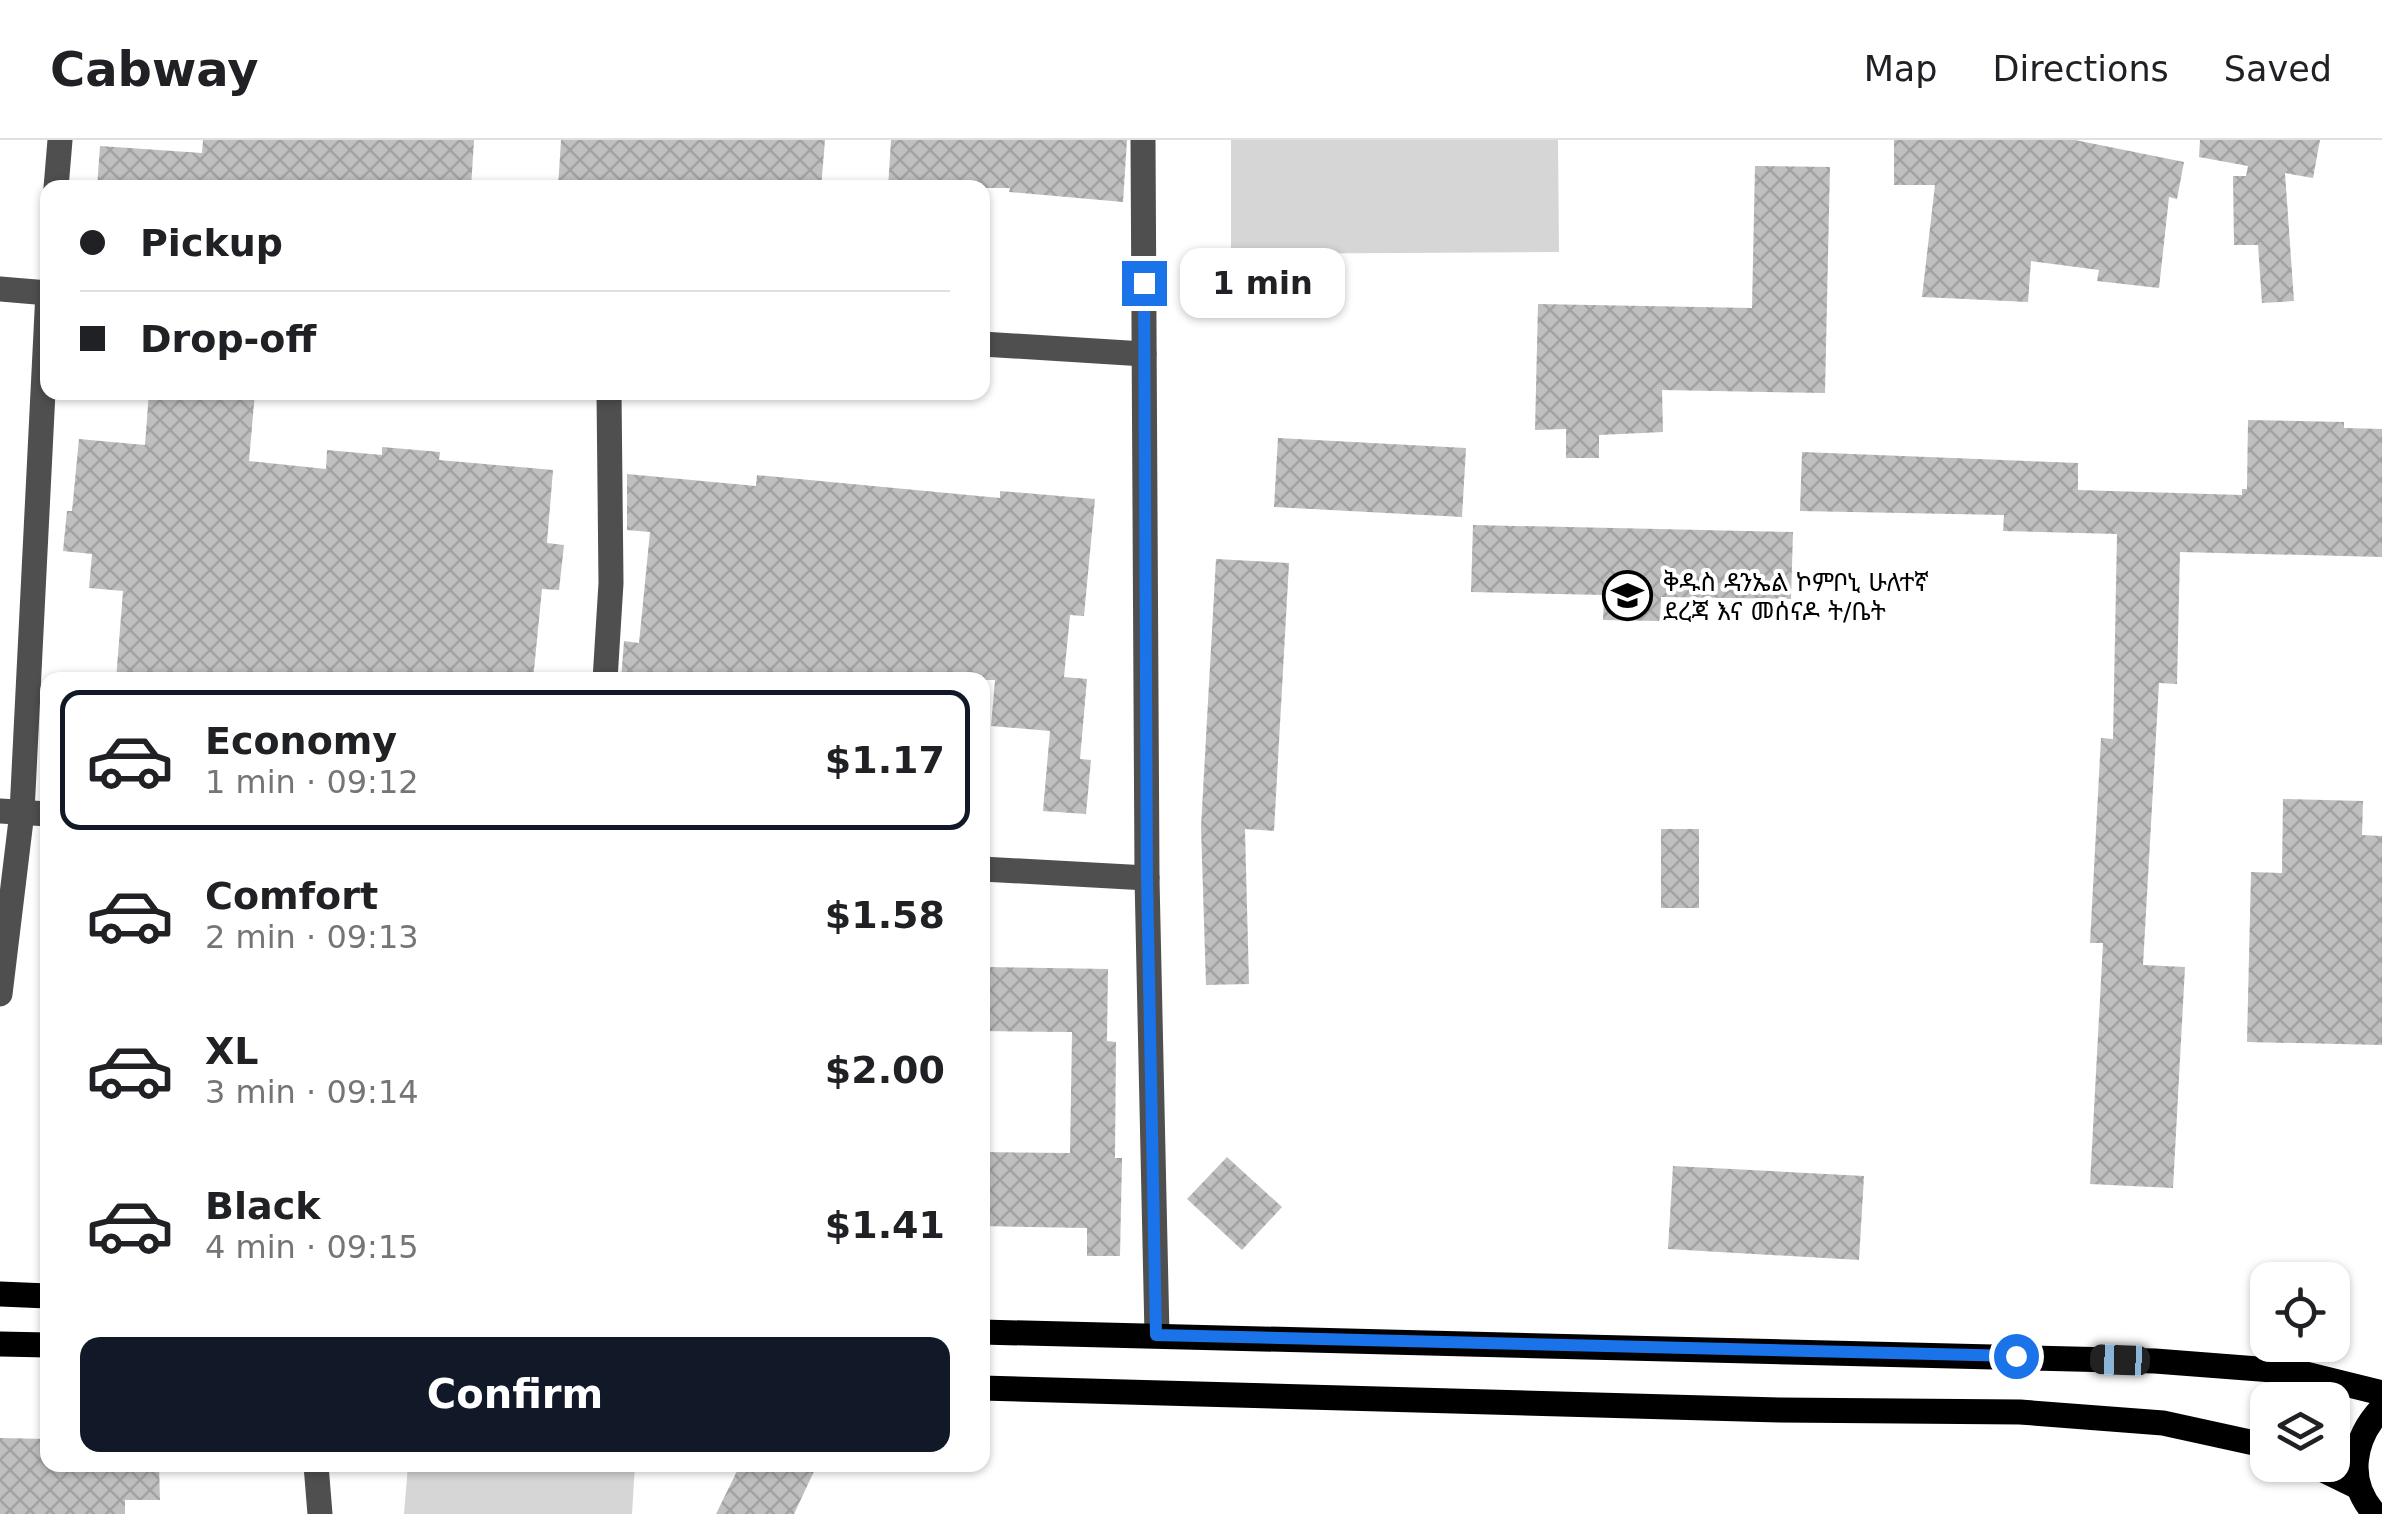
<!DOCTYPE html>
<html lang="en">
<head>
<meta charset="utf-8">
<style>
	:root { --surface:#fff; --page:#f6f6f6; --text:#202124; --muted:#757577; --line:#e0e0e0; --accent:#111827 }
	body { margin:0; font-family:"DejaVu Sans","Noto Sans Ethiopic",sans-serif; background:var(--page); color:var(--text); height:100vh; display:flex; flex-direction:column; font-size:38px; white-space:nowrap }
	* { box-sizing:border-box; margin:0 }
	p { font-size:32px; color:var(--muted) }
	.icon { flex:none; width:55px; height:55px; fill:none; stroke:currentColor; stroke-width:2; stroke-linecap:round; stroke-linejoin:round }
	.map { position:relative; flex:1; overflow:hidden }
	.side { position:absolute; left:40px; top:532px; width:950px; height:800px; display:flex; flex-direction:column; background:var(--surface); border-radius:20px; box-shadow:0 2px 8px #0004 }
	.side>* { flex:none }
	.hud { position:absolute; left:40px; top:40px; width:950px; height:220px; border-radius:20px; box-shadow:0 2px 8px #0004; display:grid; align-content:center; height:220px; padding:0 40px; background:var(--surface) }
	.tools { position:absolute; left:2250px; top:1122px; display:grid; gap:20px }
	.tools a { display:grid; place-items:center; width:100px; height:100px; border-radius:20px; background:var(--surface); box-shadow:0 2px 8px #0004; font-size:50px }
	.end { position:absolute; width:45px; height:45px; margin:-22px; border:12px solid #1a73e8; background:#fff; box-shadow:0 0 0 5px #fff }
	.from { border-radius:50% }
	.bubble { position:absolute; height:70px; border-radius:20px; background:var(--surface); box-shadow:0 2px 8px #0004; font-size:32px; font-weight:700; line-height:70px; text-align:center }
	.car { position:absolute; width:30px; height:60px; margin:-30px -15px; border-radius:12px; box-shadow:0 0 8px 2px #0007; background:linear-gradient(#222 24%,#8ab4d8 0 40%,#222 0 76%,#8ab4d8 0 86%,#222 0) }
	.hud b { display:flex; align-items:center; gap:35px; height:95px; font-size:38px }
	.hud b+b { border-top:2px solid var(--line) }
	.hud i { width:25px; height:25px; background:var(--text) }
	ul { padding:18px 0 0; list-style:none }
	li { display:flex; align-items:center; gap:30px; height:140px; margin:0 20px 15px; padding:0 20px; border:5px solid transparent; border-radius:20px }
	li div { flex:1 }
	li b { display:block; font-size:38px }
	li em { font-style:normal; font-weight:700 }
	li.on { border-color:var(--accent) }
	li>.icon { width:90px; height:90px; stroke-width:1.5 }
	.action { display:flex; gap:20px; margin-top:auto; padding:20px 40px }
	.action a { flex:1; height:115px; border-radius:20px; background:var(--accent); color:#fff; font-size:40px; font-weight:700; line-height:115px; text-align:center }
	header { display:flex; align-items:center; gap:60px; box-sizing:border-box; height:140px; padding:0 50px; background:var(--surface); border-bottom:2px solid var(--line) }
	header strong { font-size:48px }
	nav { display:flex; gap:55px; margin-inline-start:auto; font-size:35px }
	.map>svg:first-child { display:block }
</style>
</head>
<body>
<header>
<strong>Cabway</strong>
<nav><a>Map</a><a>Directions</a><a>Saved</a></nav>
</header>
<div class="map">
<svg width="2382" height="1374" viewBox="0 0 2382 1374">
	<defs>
		<pattern id="building-cross-hatch" width="8" height="8" patternUnits="userSpaceOnUse" patternTransform="scale(2.5)"><rect width="8" height="8" fill="#bfbfbf"/><path d="M0 0l8 8M0 8l8-8" fill="none" stroke="#a2a2a2"/></pattern>
	</defs>
	<rect width="100%" height="100%" fill="#fff"/>
	<g fill="#d6d6d6">
		<path d="M1231,0H1558L1559,112L1231,114Z"/>
		<path d="M408,1325H635L632,1374H404Z"/>
	</g>
	<g fill="url(#building-cross-hatch)">
		<path d="M203,0H474L471,48H97L100,6L202,13Z"/>
		<path d="M561,0H825L821,48H558Z"/>
		<path d="M891,0H1127L1123,62L1009,52L1010,48H888Z"/>
		<path d="M1894,0H2075L2184,22L2177,59L2169,57L2159,148L2097,141L2099,130L2031,121L2028,162L1922,157L1935,45H1894Z"/>
		<path d="M2200,0H2320L2313,38L2285,33L2294,161L2262,163L2258,105H2234L2233,36H2246L2248,26L2199,17Z"/>
		<path d="M1755,26L1830,27L1825,253L1662,250L1663,292L1599,295V318H1566V289L1535,290L1538,164L1752,168Z"/>
		<path d="M149,252H255L249,321L326,329L327,310L382,315V307L440,312L439,320L553,330L547,403L564,405L559,450L542,449L533,540H246L170,533L169,540H116L123,451L89,448L92,414L63,411L67,371H72L79,299L145,305Z"/>
		<path d="M2248,280L2344,282V288L2382,289V417L2180,412L2177,544L2159,543L2143,825L2185,827L2173,1048L2090,1044L2103,803H2090L2101,598L2113,599L2117,394L2003,391L2004,375L1800,371L1802,312L2078,323V350L2242,355V349H2247Z"/>
		<path d="M1278,298L1466,308L1462,377L1274,367Z"/>
		<path d="M627,334L756,346L757,335L1000,358V351L1095,359L1084,476L1070,475L1064,537L1087,539L1080,619L1091,620L1086,674L1043,671L1050,591L991,586L995,540H621L624,501L639,503L650,392L627,390Z"/>
		<path d="M1473,385L1793,392L1791,459L1661,457L1660,481L1603,480L1604,455L1471,452Z"/>
		<path d="M1216,419L1289,423L1274,691L1245,689L1249,844L1206,845L1201,687Z"/>
		<path d="M2283,659L2363,661L2362,695L2382,696V905L2247,902L2251,732L2282,733Z"/>
		<rect x="1661" y="689" width="38" height="79"/>
		<path d="M982,827L1108,829L1107,901L1116,902L1115,1018H1122L1120,1116H1087V1088L982,1086V1012L1070,1013L1072,892L982,891Z"/>
		<path d="M1227,1017L1282,1067L1242,1110L1187,1059Z"/>
		<path d="M1673,1026L1864,1036L1859,1120L1668,1109Z"/>
		<path d="M0,1298L48,1299V1325H159L160,1360H125V1374H0Z"/>
		<path d="M740,1325H817L794,1374H716Z"/>
	</g>
	<g fill="none" stroke-linecap="round" stroke-linejoin="round">
		<g stroke="#4f4f4f" stroke-width="25">
			<path d="M1143,0L1147,738L1157,1195"/>
			<path d="M56,48L60,0"/>
			<path d="M0,149L48,153"/>
			<path d="M982,204L1144,214"/>
			<path d="M605,540L611,443L609,252"/>
			<path d="M0,671L48,674"/>
			<path d="M982,729L1147,738"/>
			<path d="M0,854L22,672L48,152"/>
			<path d="M316,1325L320,1374"/>
		</g>
		<g stroke="#000" stroke-width="25">
			<path d="M0,1154L48,1156"/>
			<path d="M982,1192L2155,1221L2297,1232L2382,1253"/>
			<path d="M0,1204L48,1205"/>
			<path d="M982,1248L1779,1270L2020,1272L2163,1283L2268,1306"/>
			<path d="M2313,1325L2358,1347"/>
			<path d="M2375,1374C2345,1341 2353,1298 2382,1268"/>
		</g>
	</g>
	<g fill="none" stroke-linecap="round" stroke-linejoin="round">
		<path stroke="#1a73e8" stroke-width="12" d="M1144,143L1147,738L1156,1195L2016,1216"/>
	</g>
	<defs>
		<symbol id="school-ring" viewBox="-11 -11 22 22"><circle r="9.5" fill="#fff" stroke="#000" stroke-width="1.5"/><path d="M0-5L7-2L0 1L-7-2ZM-4 1L0 2.5L4 1V4Q0 6-4 4Z" fill="#000"/></symbol>
	</defs>
	<g fill-rule="evenodd">
		<use href="#school-ring" x="1600" y="428" width="55" height="55"/>
	</g>
	<g text-anchor="middle" dominant-baseline="central" stroke-width="8" stroke-linejoin="round" paint-order="stroke">
		<g font-size="25" fill="#000" stroke="#fff" text-anchor="start">
			<text x="1663" y="442">ቅዱስ ዳንኤል ኮምቦኒ ሁለተኛ<tspan x="1663" dy="29">ደረጃ እና መሰናዶ ት/ቤት</tspan></text>
		</g>
	</g>
</svg>
<div class="tools">
<a><svg class="icon" aria-label="locate" viewBox="0 0 24 24"><circle cx="12" cy="12" r="6"/><path d="M12 2v4M12 18v4M2 12h4M18 12h4"/></svg></a>
<a><svg class="icon" aria-label="layers" viewBox="0 0 24 24"><path d="M12 4l9 5-9 5-9-5zM3 14l9 5 9-5"/></svg></a>
</div>
<i class="end from" style="left:2016px;top:1216px"></i>
<i class="end" style="left:1144px;top:143px"></i>
<div class="bubble" style="left:1180px;top:108px;width:165px">1 min</div>
<i class="car" style="left:2120px;top:1220px;rotate:272deg"></i>
<div class="hud">
<b><i class="from"></i>Pickup</b>
<b><i></i>Drop-off</b>
</div>
<section class="side">
<ul>
<li class="on"><svg class="icon" aria-label="car" viewBox="0 0 24 24"><path d="M5 17H2v-5l4-1 3-4h7l3 4 3 1v5h-3M9 17h6M6 11h13"/><circle cx="7" cy="17" r="2"/><circle cx="17" cy="17" r="2"/></svg><div><b>Economy</b><p>1 min · 09:12</p></div><em>$1.17</em></li>
<li><svg class="icon" aria-label="car" viewBox="0 0 24 24"><path d="M5 17H2v-5l4-1 3-4h7l3 4 3 1v5h-3M9 17h6M6 11h13"/><circle cx="7" cy="17" r="2"/><circle cx="17" cy="17" r="2"/></svg><div><b>Comfort</b><p>2 min · 09:13</p></div><em>$1.58</em></li>
<li><svg class="icon" aria-label="car" viewBox="0 0 24 24"><path d="M5 17H2v-5l4-1 3-4h7l3 4 3 1v5h-3M9 17h6M6 11h13"/><circle cx="7" cy="17" r="2"/><circle cx="17" cy="17" r="2"/></svg><div><b>XL</b><p>3 min · 09:14</p></div><em>$2.00</em></li>
<li><svg class="icon" aria-label="car" viewBox="0 0 24 24"><path d="M5 17H2v-5l4-1 3-4h7l3 4 3 1v5h-3M9 17h6M6 11h13"/><circle cx="7" cy="17" r="2"/><circle cx="17" cy="17" r="2"/></svg><div><b>Black</b><p>4 min · 09:15</p></div><em>$1.41</em></li>
</ul>
<div class="action"><a>Confirm</a></div>
</section>
</div>
</body>
</html>
